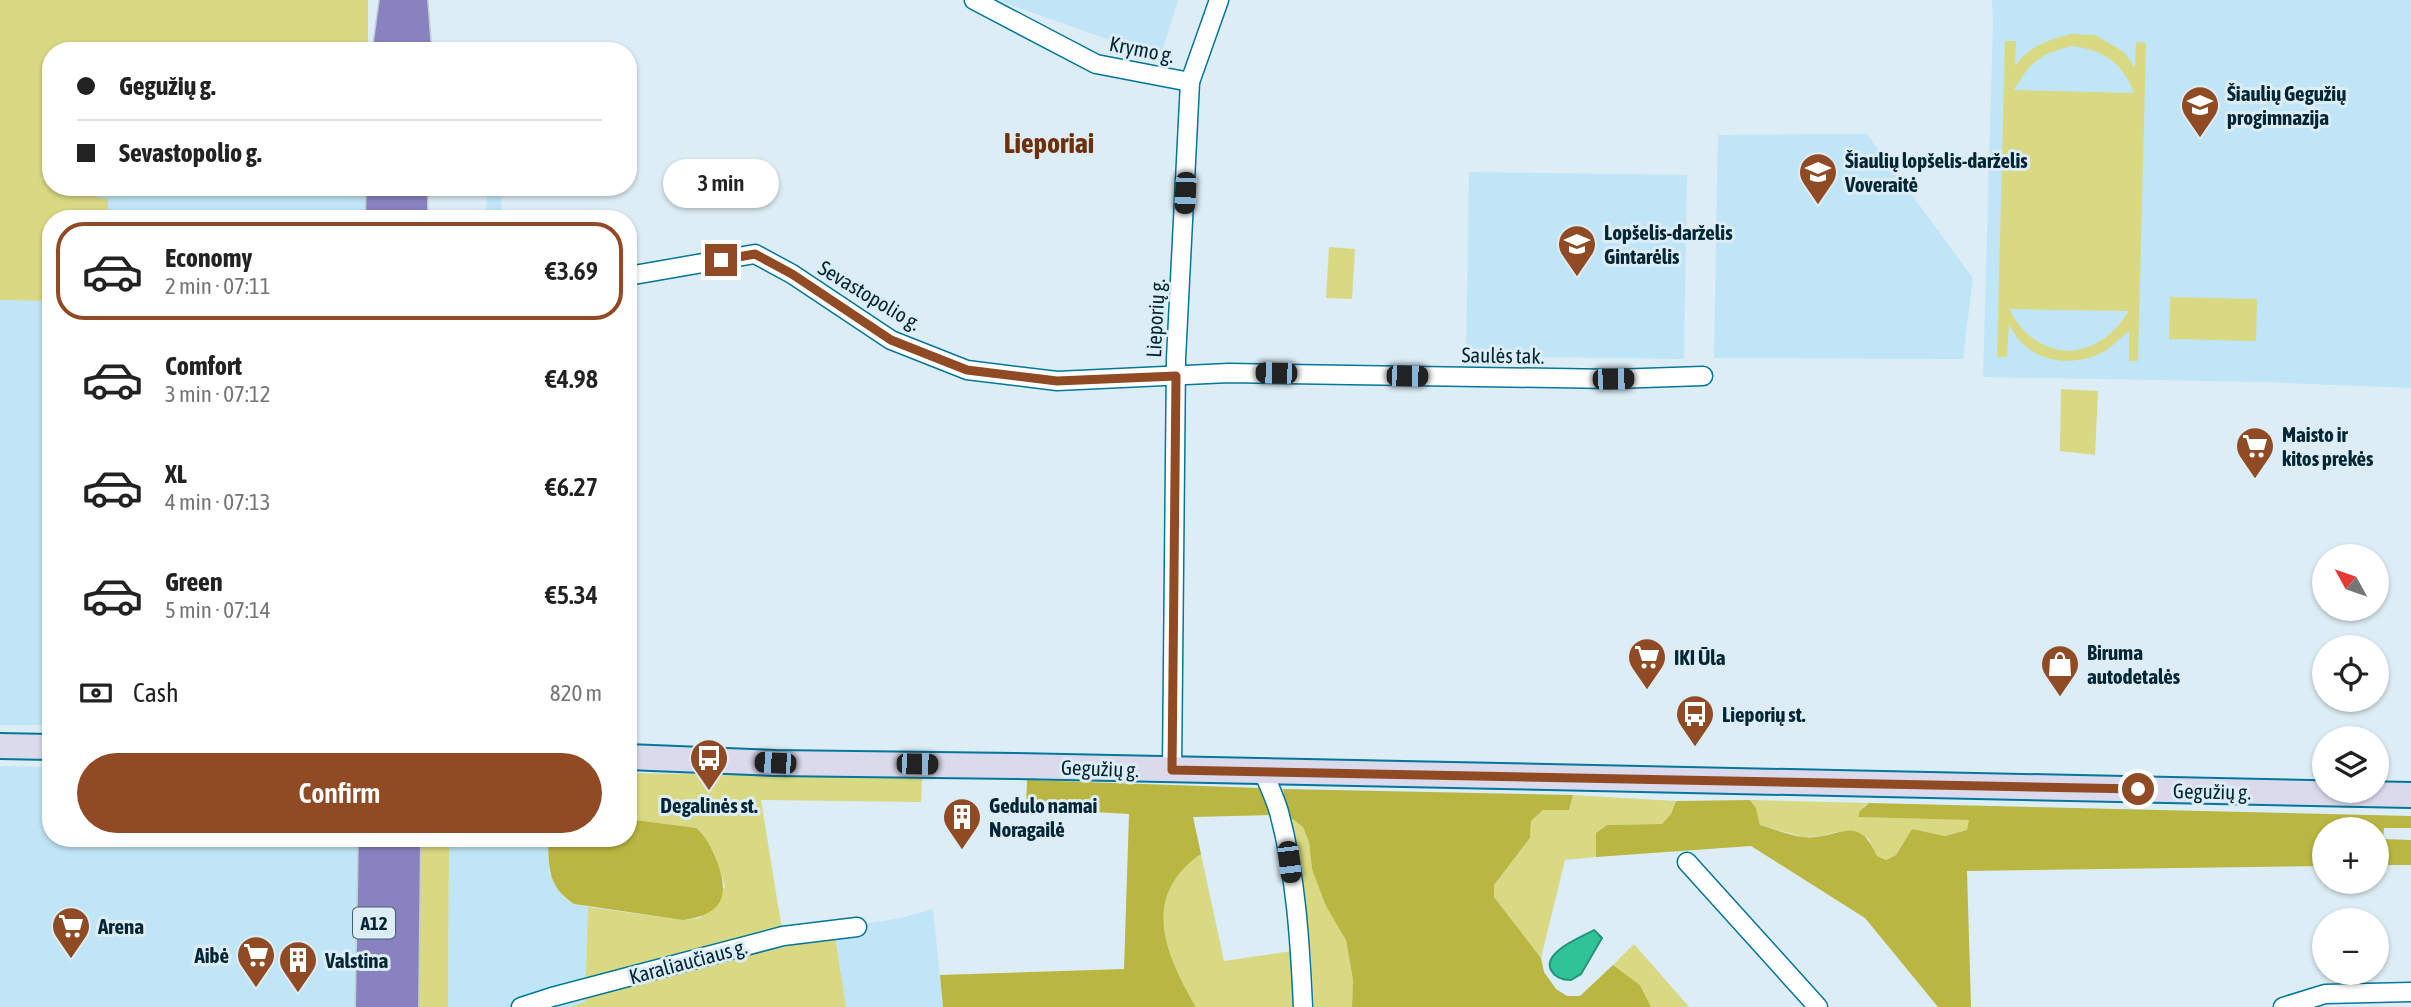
<!DOCTYPE html>
<html lang="en">
<head>
<meta charset="utf-8">
<style>
	:root { --surface:#fff; --page:#f2f2f2; --text:#222; --muted:#767676; --line:#e0e0e0; --accent:#914b24 }
	body { margin:0; font-family:"Asap Condensed",sans-serif; background:var(--page); color:var(--text); height:100vh; display:flex; flex-direction:column; font-size:26px; white-space:nowrap }
	* { box-sizing:border-box; margin:0 }
	p { font-size:23px; color:var(--muted) }
	.icon { flex:none; width:38px; height:38px; fill:none; stroke:currentColor; stroke-width:2; stroke-linecap:round; stroke-linejoin:round }
	.map { position:relative; flex:1; overflow:hidden }
	.sheet { position:absolute; left:42px; top:210px; width:595px; height:637px; display:flex; flex-direction:column; background:var(--surface); border-radius:28px; box-shadow:0 2px 5px #0004 }
	.sheet>* { flex:none }
	.top-card { position:absolute; left:42px; top:42px; width:595px; height:154px; border-radius:28px; box-shadow:0 2px 5px #0004; display:grid; align-content:center; height:154px; padding:0 35px; background:var(--surface) }
	.needle { width:46px; rotate:310deg }
	.fabs { position:absolute; left:2312px; top:544px; display:grid; gap:14px }
	.fabs a { display:grid; place-items:center; width:77px; height:77px; border-radius:50%; background:var(--surface); box-shadow:0 2px 5px #0004; font-size:35px }
	.end { position:absolute; width:32px; height:32px; margin:-16px; border:9px solid #914b24; background:#fff; box-shadow:0 0 0 4px #fff }
	.from { border-radius:50% }
	.bubble { position:absolute; height:49px; border-radius:24px; background:var(--surface); box-shadow:0 2px 5px #0004; font-size:23px; font-weight:600; line-height:49px; text-align:center }
	.car { position:absolute; width:21px; height:42px; margin:-21px -10px; border-radius:9px; box-shadow:0 0 5px 2px #0007; background:linear-gradient(#222 24%,#8ab4d8 0 40%,#222 0 76%,#8ab4d8 0 86%,#222 0) }
	.top-card b { display:flex; align-items:center; gap:24px; height:66px; font-size:26px }
	.top-card b+b { border-top:2px solid var(--line) }
	.top-card i { width:18px; height:18px; background:var(--text) }
	ul { padding:12px 0 0; list-style:none }
	li { display:flex; align-items:center; gap:21px; height:98px; margin:0 14px 10px; padding:0 21px; border:4px solid transparent; border-radius:28px }
	li div { flex:1 }
	li b { display:block; font-size:26px }
	li em { font-style:normal; font-weight:600 }
	li.active { border-color:var(--accent) }
	li>.icon { width:63px; height:63px; stroke-width:1.5 }
	.pay { display:flex; align-items:center; gap:18px; height:77px; padding:0 35px; font-size:26px }
	.pay p { margin-inline-start:auto }
	.action { display:flex; gap:14px; margin-top:auto; padding:14px 35px }
	.action a { flex:1; height:80px; border-radius:42px; background:var(--accent); color:#fff; font-size:28px; font-weight:600; line-height:80px; text-align:center }
	.map>svg:first-child { display:block }
</style>
</head>
<body>
<div class="map">
<svg width="2411" height="1007" viewBox="0 0 2411 1007">
	<rect width="100%" height="100%" fill="#ddedf5"/>
	<g fill="#c0e5f6">
		<path d="M997,0H1178L1160,58Z"/>
		<path d="M1992,0H2411V388L2264,382L1983,377L1993,21Z"/>
		<path d="M1867,134L1973,278L1963,359L1714,358L1718,135Z"/>
		<path d="M1469,172L1687,175L1684,359L1466,356Z"/>
		<path d="M97,187H374L373,219H108V199L96,198Z"/>
		<path d="M487,187H502L501,215H486Z"/>
		<path d="M0,300L51,301V725H0Z"/>
		<path d="M0,766L51,767V838H362L359,1007H0Z"/>
		<path d="M449,838H548L549,873L564,898L574,904L588,907L585,1002L570,1007H448Z"/>
		<path d="M933,909L943,1007H846L834,929L901,918Z"/>
	</g>
	<g fill="#d9d883" fill-rule="evenodd">
		<path d="M0,0H368V51H51V187H97L96,197L108,199V219H51V301L0,300Z"/>
		<path d="M2071,34L2095,35L2124,52L2135,68L2136,42L2146,43L2138,361H2129V331C2122,336 2115,344 2108,349C2083,366 2044,365 2022,343C2017,338 2013,331 2009,325L2007,357H1997L2005,41H2016L2015,66C2029,46 2048,40 2071,34ZM2072,46C2104,50 2122,62 2134,93L2014,90C2030,62 2040,54 2072,46ZM2009,309L2128,311V312C2096,364 2037,364 2009,309Z"/>
		<path d="M1329,247L1355,249L1352,299L1326,298Z"/>
		<path d="M2170,297L2257,299L2256,341L2169,339Z"/>
		<path d="M2061,389L2098,391L2095,455L2060,451Z"/>
		<path d="M628,773L922,778L921,802L761,800L783,936L834,929L846,1007H570L585,1002L588,907L684,920L700,918L725,886L714,853L698,828L628,819Z"/>
		<path d="M1573,795L1676,801L1671,814L1662,824L1607,825L1596,833V857L1565,860L1541,958L1494,897V885L1530,838L1531,821L1543,810H1569Z"/>
		<path d="M1750,800L1869,803L1864,806L1859,817L1970,820L1967,830L1945,836L1912,829L1896,855L1886,860L1877,856L1869,839L1837,832L1822,836L1803,837L1760,825L1756,808Z"/>
		<path d="M1287,815L1303,827L1309,842L1312,869L1346,940L1353,980L1352,1007H1314L1311,954Z"/>
		<path d="M421,838H449L448,1007H418Z"/>
		<path d="M1201,854L1224,961L1292,951L1295,1007H1196C1165,954 1140,896 1201,854Z"/>
		<path d="M1634,944L1689,1007H1651L1640,985L1613,965Z"/>
	</g>
	<g fill="#b9b641">
		<path d="M1027,780L1260,788L1264,790L1274,815L1193,817L1201,854C1140,896 1165,954 1196,1007H943L940,975L1124,969L1129,814L1026,808Z"/>
		<path d="M1283,789L1573,795L1569,810H1543L1531,821L1530,838L1494,885V897L1541,958L1544,972L1556,989L1567,996H1580L1613,965L1640,985L1651,1007H1352L1353,980L1346,940L1326,906L1312,869L1309,842L1303,827L1287,815Z"/>
		<path d="M1750,800L1756,808L1760,825C1774,829 1789,835 1803,837C1838,841 1857,811 1877,856L1886,860L1896,855L1912,829L1945,836L1967,830L1969,820L1858,817L1860,811L1869,803L2411,816V828H2384L2383,839L2411,840V865H2377L2376,830H2324V866L1967,871L1971,1007H1938L1865,918L1751,846L1596,857V833L1607,825L1662,824L1671,814L1676,801Z"/>
		<path d="M628,819L697,828C708,840 714,852 719,867C730,901 718,915 683,920L574,904C547,886 549,867 548,838H628Z"/>
	</g>
	<path fill="#31c398" stroke="#22947a" stroke-width="2" d="M1594,930L1602,938L1581,974L1571,980C1564,980 1555,978 1551,970C1542,952 1582,937 1594,930Z"/>
	<g fill="none" stroke-linecap="round" stroke-linejoin="round">
		<defs>
			<g id="street">
				<path d="M974,0L1096,64L1190,82"/>
				<path d="M628,276L755,254L792,274L891,340L967,370L1057,381L1229,373L1613,379L1703,376"/>
				<path d="M1172,770L1176,359L1190,82L1219,0"/>
				<path d="M1263,771C1268,784 1275,798 1279,812C1296,875 1300,942 1303,1007"/>
				<path d="M1687,862L1818,1007"/>
				<path d="M521,1007L552,997L783,936L857,927"/>
				<path d="M2283,1007L2325,994L2411,992"/>
			</g>
			<g id="secondary">
				<path d="M0,746L51,747"/>
				<path d="M628,757L775,763L1015,766L2411,795"/>
			</g>
			<g id="highway">
				<path d="M411,0L415,51"/>
				<path d="M389,51L396,0"/>
				<path d="M382,219L383,187"/>
				<path d="M411,219V187"/>
				<path d="M372,1007L375,838"/>
				<path d="M402,1007L404,838"/>
			</g>
		</defs>
		<use href="#street" stroke="#01779b" stroke-width="21"/>
		<use href="#secondary" stroke="#01779b" stroke-width="28"/>
		<use href="#highway" stroke="#c2cbcf" stroke-width="35"/>
		<use href="#street" stroke="#fff" stroke-width="18"/>
		<use href="#secondary" stroke="#dbdaec" stroke-width="24"/>
		<use href="#highway" stroke="#8882c1" stroke-width="32"/>
	</g>
	<g fill="none" stroke-linecap="round" stroke-linejoin="round">
		<path stroke="#914b24" stroke-width="9" d="M721,260L755,254L792,274L891,340L967,370L1057,381L1176,376L1172,770L2138,789"/>
	</g>
	<defs>
		<symbol id="school-pin" viewBox="-11 -11 22 30"><path d="M0 17L-7.5 6A9.5 9.5 0 1 1 7.5 6Z" fill="#914b24" stroke="#ddedf5"/><path d="M0-5L7-2L0 1L-7-2ZM-4 1L0 2.5L4 1V4Q0 6-4 4Z" fill="#fff"/></symbol>
		<symbol id="supermarket-pin" viewBox="-11 -11 22 30"><path d="M0 17L-7.5 6A9.5 9.5 0 1 1 7.5 6Z" fill="#914b24" stroke="#ddedf5"/><path d="M-6-5.5h2.5l.6 2H6L4.5 2H-2.5L-4.4-4H-6ZM-1.5 3.2a1.3 1.3 0 1 0 .1 0ZM3 3.2a1.3 1.3 0 1 0 .1 0Z" fill="#fff"/></symbol>
		<symbol id="shop-pin" viewBox="-11 -11 22 30"><path d="M0 17L-7.5 6A9.5 9.5 0 1 1 7.5 6Z" fill="#914b24" stroke="#ddedf5"/><path d="M-5-2.5h2.3a2.7 3.5 0 0 1 5.4 0H5L5.5 6h-11ZM-1.5-2.5h3a1.5 2.3 0 0 0-3 0Z" fill="#fff"/></symbol>
		<symbol id="bus-pin" viewBox="-11 -11 22 30"><path d="M0 17L-7.5 6A9.5 9.5 0 1 1 7.5 6Z" fill="#914b24" stroke="#ddedf5"/><path d="M-5-6H5V4H4V6H2V4H-2V6H-4V4H-5ZM-3.5-4V0h7V-4ZM-3.5 1.2v1.5H-2V1.2ZM2 1.2v1.5H3.5V1.2Z" fill="#fff"/></symbol>
		<symbol id="building-pin" viewBox="-11 -11 22 30"><path d="M0 17L-7.5 6A9.5 9.5 0 1 1 7.5 6Z" fill="#914b24" stroke="#ddedf5"/><path d="M-4-6H4V6H1V3H-1V6H-4ZM-2.5-4.3h1.7v1.8h-1.7ZM.8-4.3h1.7v1.8H.8ZM-2.5-1h1.7V.8h-1.7ZM.8-1h1.7V.8H.8Z" fill="#fff"/></symbol>
	</defs>
	<g fill-rule="evenodd">
		<use href="#school-pin" x="2178" y="83" width="44" height="60"/>
		<use href="#school-pin" x="1796" y="150" width="44" height="60"/>
		<use href="#school-pin" x="1555" y="222" width="44" height="60"/>
		<use href="#supermarket-pin" x="2233" y="424" width="44" height="60"/>
		<use href="#supermarket-pin" x="1625" y="635" width="44" height="60"/>
		<use href="#shop-pin" x="2038" y="642" width="44" height="60"/>
		<use href="#bus-pin" x="1673" y="692" width="44" height="60"/>
		<use href="#bus-pin" x="687" y="736" width="44" height="60"/>
		<use href="#building-pin" x="940" y="795" width="44" height="60"/>
		<use href="#supermarket-pin" x="49" y="904" width="44" height="60"/>
		<use href="#supermarket-pin" x="234" y="933" width="44" height="60"/>
		<use href="#building-pin" x="276" y="938" width="44" height="60"/>
	</g>
	<g text-anchor="middle" dominant-baseline="central" stroke-width="6" stroke-linejoin="round" paint-order="stroke">
		<rect fill="#ddedf5" stroke="#42626f" stroke-width="2" x="353" y="907.5" width="42" height="31" rx="5"/>
		<g font-size="19" font-weight="bold" fill="#002635">
			<text x="374" y="923">A12</text>
		</g>
		<g font-size="21" fill="#002635" stroke="#ddedf5">
			<text transform="translate(1142 49) rotate(11)">Krymo g.</text>
			<text transform="translate(870 295) rotate(31)">Sevastopolio g.</text>
			<text transform="translate(1155 318) rotate(-87)">Lieporių g.</text>
			<text transform="translate(1503 355) rotate(1)">Saulės tak.</text>
			<text transform="translate(1100 768) rotate(2)">Gegužių g.</text>
			<text transform="translate(2212 791) rotate(1)">Gegužių g.</text>
			<text transform="translate(688 961) rotate(-15)">Karaliaučiaus g.</text>
		</g>
		<g font-size="21" font-weight="bold" fill="#002635" stroke="#ddedf5" text-anchor="start">
			<text x="2227" y="93">Šiaulių Gegužių<tspan x="2227" dy="24">progimnazija</tspan></text>
			<text x="1845" y="160">Šiaulių lopšelis-darželis<tspan x="1845" dy="24">Voveraitė</tspan></text>
			<text x="1604" y="232">Lopšelis-darželis<tspan x="1604" dy="24">Gintarėlis</tspan></text>
			<text x="2282" y="434">Maisto ir<tspan x="2282" dy="24">kitos prekės</tspan></text>
			<text x="2087" y="652">Biruma<tspan x="2087" dy="24">autodetalės</tspan></text>
			<text x="1674" y="657">IKI Ūla</text>
			<text x="1722" y="714">Lieporių st.</text>
			<text x="709" y="805" text-anchor="middle">Degalinės st.</text>
			<text x="989" y="805">Gedulo namai<tspan x="989" dy="24">Noragailė</tspan></text>
			<text x="98" y="926">Arena</text>
			<text x="229" y="955" text-anchor="end">Aibė</text>
			<text x="325" y="960">Valstina</text>
		</g>
		<g font-size="28" font-weight="bold" fill="#6e3008" stroke="#ddedf5">
			<text x="1049" y="143">Lieporiai</text>
		</g>
	</g>
</svg>
<div class="fabs">
<a><svg class="needle" viewBox="-14 -14 28 28"><path d="M0-13l5 13h-10z" fill="#e53935"/><path d="M0 13l5-13h-10z" fill="#767676"/></svg></a>
<a><svg class="icon" aria-label="locate" viewBox="0 0 24 24"><circle cx="12" cy="12" r="6"/><path d="M12 2v4M12 18v4M2 12h4M18 12h4"/></svg></a>
<a><svg class="icon" aria-label="layers" viewBox="0 0 24 24"><path d="M12 4l9 5-9 5-9-5zM3 14l9 5 9-5"/></svg></a>
<a>+</a>
<a>−</a>
</div>
<i class="end from" style="left:2138px;top:789px"></i>
<i class="end" style="left:721px;top:260px"></i>
<div class="bubble" style="left:663px;top:159px;width:116px">3 min</div>
<i class="car" style="left:1185px;top:193px;rotate:183deg"></i>
<i class="car" style="left:1276px;top:373px;rotate:271deg"></i>
<i class="car" style="left:1407px;top:376px;rotate:91deg"></i>
<i class="car" style="left:1613px;top:379px;rotate:89deg"></i>
<i class="car" style="left:775px;top:763px;rotate:273deg"></i>
<i class="car" style="left:917px;top:764px;rotate:91deg"></i>
<i class="car" style="left:1289px;top:862px;rotate:173deg"></i>
<div class="top-card">
<b><i class="from"></i>Gegužių g.</b>
<b><i></i>Sevastopolio g.</b>
</div>
<section class="sheet">
<ul>
<li class="active"><svg class="icon" aria-label="car" viewBox="0 0 24 24"><path d="M5 17H2v-5l4-1 3-4h7l3 4 3 1v5h-3M9 17h6M6 11h13"/><circle cx="7" cy="17" r="2"/><circle cx="17" cy="17" r="2"/></svg><div><b>Economy</b><p>2 min · 07:11</p></div><em>€3.69</em></li>
<li><svg class="icon" aria-label="car" viewBox="0 0 24 24"><path d="M5 17H2v-5l4-1 3-4h7l3 4 3 1v5h-3M9 17h6M6 11h13"/><circle cx="7" cy="17" r="2"/><circle cx="17" cy="17" r="2"/></svg><div><b>Comfort</b><p>3 min · 07:12</p></div><em>€4.98</em></li>
<li><svg class="icon" aria-label="car" viewBox="0 0 24 24"><path d="M5 17H2v-5l4-1 3-4h7l3 4 3 1v5h-3M9 17h6M6 11h13"/><circle cx="7" cy="17" r="2"/><circle cx="17" cy="17" r="2"/></svg><div><b>XL</b><p>4 min · 07:13</p></div><em>€6.27</em></li>
<li><svg class="icon" aria-label="car" viewBox="0 0 24 24"><path d="M5 17H2v-5l4-1 3-4h7l3 4 3 1v5h-3M9 17h6M6 11h13"/><circle cx="7" cy="17" r="2"/><circle cx="17" cy="17" r="2"/></svg><div><b>Green</b><p>5 min · 07:14</p></div><em>€5.34</em></li>
</ul>
<div class="pay"><svg class="icon" aria-label="cash" viewBox="0 0 24 24"><path d="M3 7h18v10H3z"/><circle cx="12" cy="12" r="2"/></svg>Cash<p>820 m</p></div>
<div class="action"><a>Confirm</a></div>
</section>
</div>
</body>
</html>
